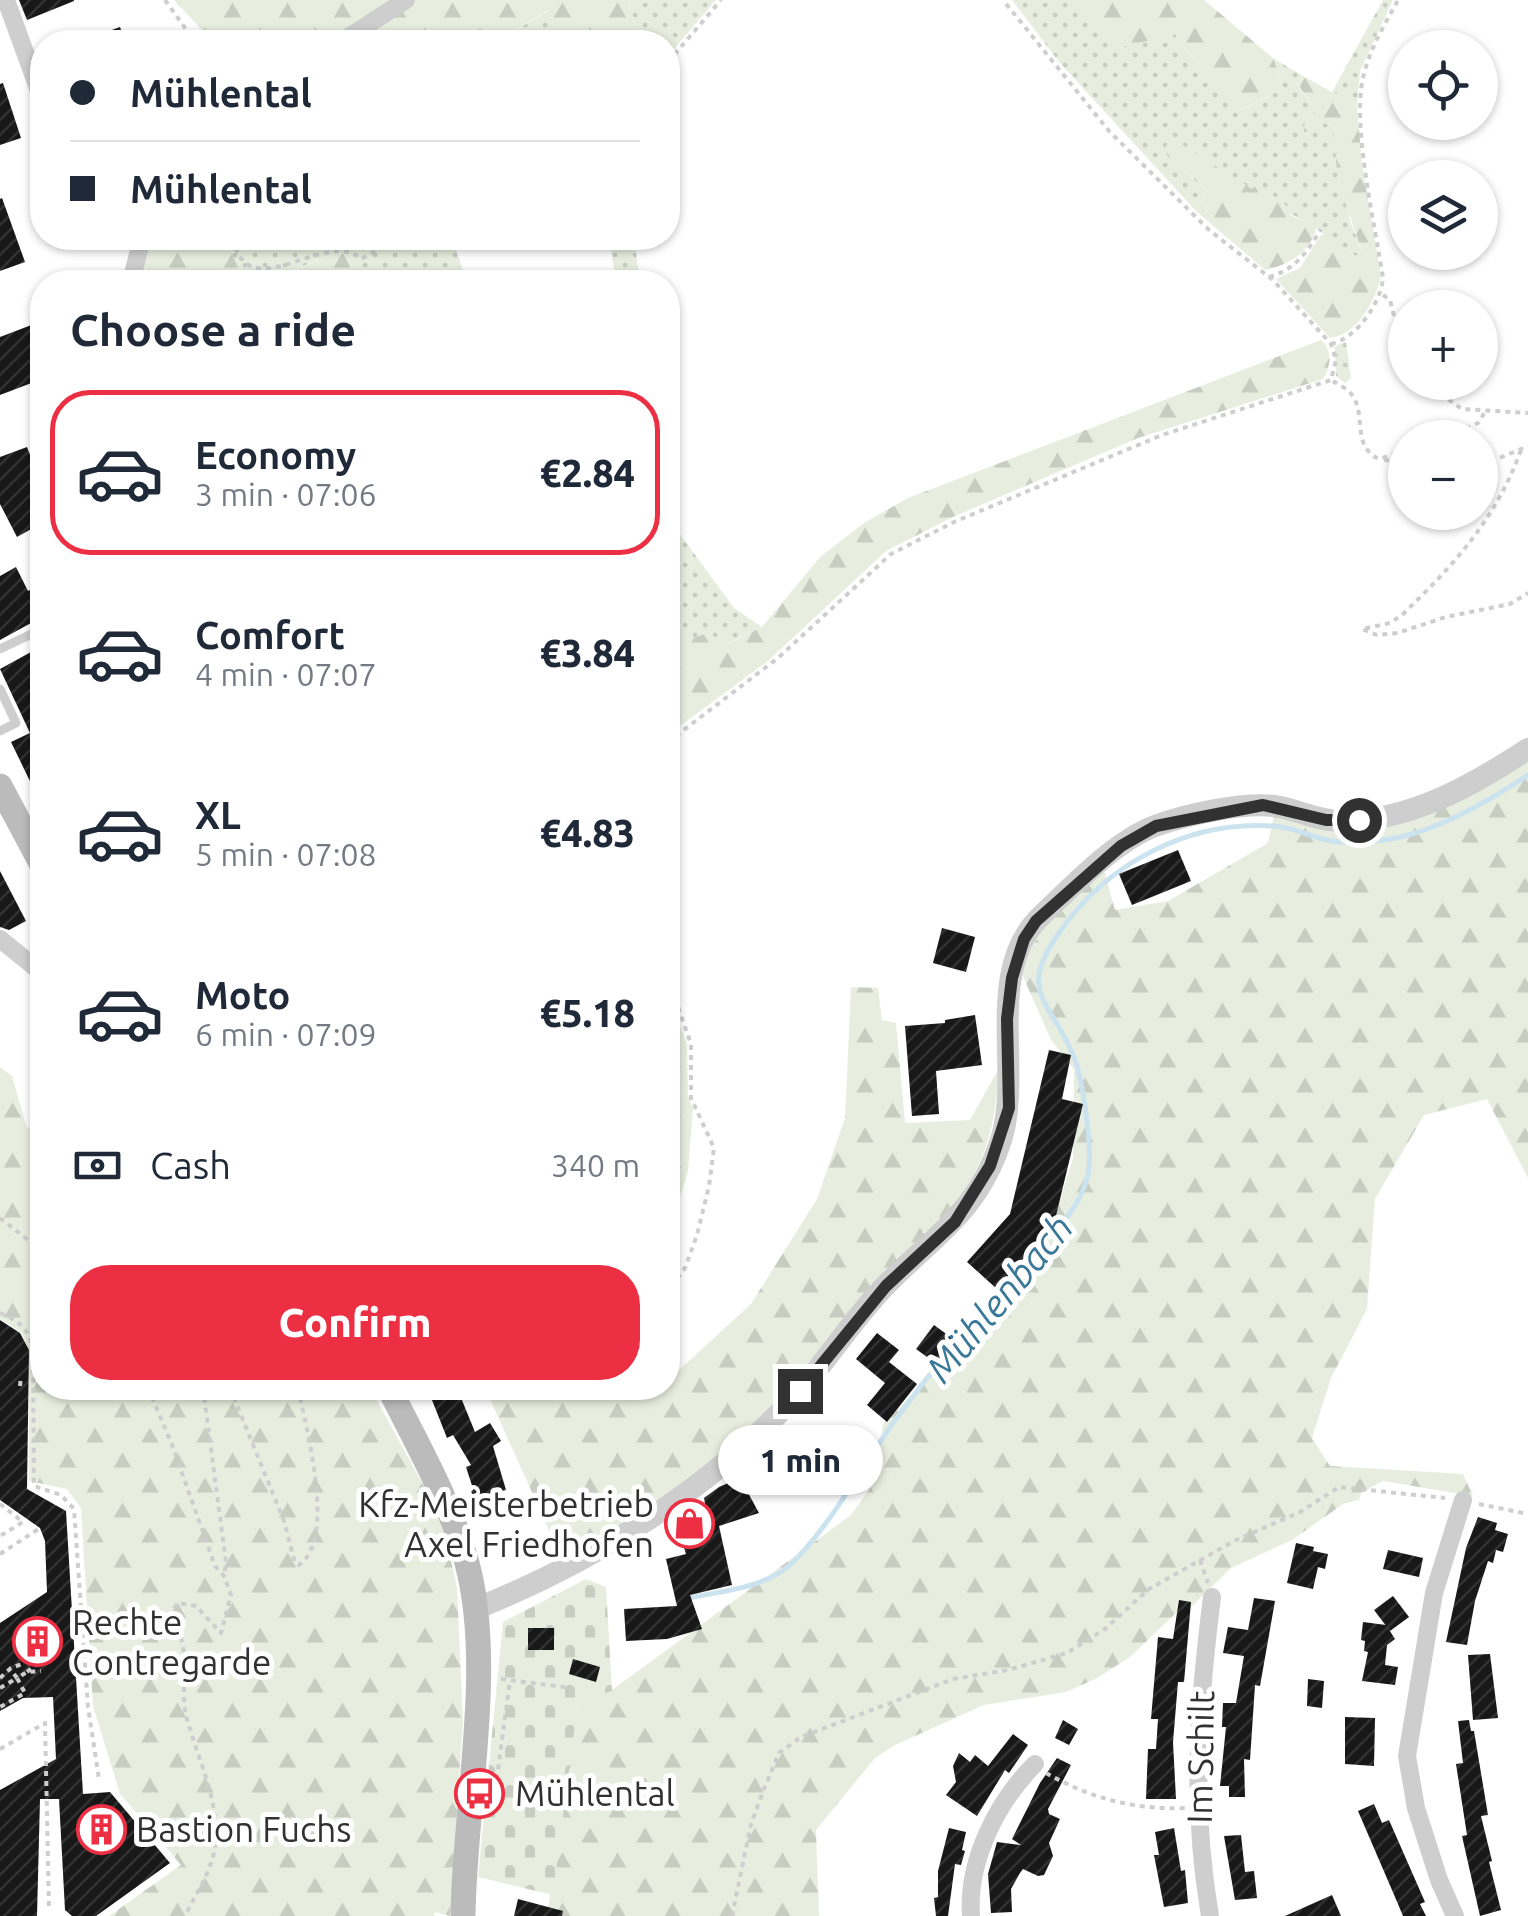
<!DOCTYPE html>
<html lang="en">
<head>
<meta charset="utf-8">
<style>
	:root { --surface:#fff; --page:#f6f6f7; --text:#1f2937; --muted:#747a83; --line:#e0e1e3; --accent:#ed2f44 }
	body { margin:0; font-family:Ubuntu,sans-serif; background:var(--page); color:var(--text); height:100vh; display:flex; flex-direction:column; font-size:38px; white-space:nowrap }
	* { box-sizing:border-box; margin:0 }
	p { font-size:32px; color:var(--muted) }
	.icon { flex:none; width:55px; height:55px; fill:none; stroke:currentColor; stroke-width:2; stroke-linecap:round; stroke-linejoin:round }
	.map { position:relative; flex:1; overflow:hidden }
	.sheet { position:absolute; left:30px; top:270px; width:650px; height:1130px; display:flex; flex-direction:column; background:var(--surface); border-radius:40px; box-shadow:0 2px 8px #0004 }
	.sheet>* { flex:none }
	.banner { position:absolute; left:30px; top:30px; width:650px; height:220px; border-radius:40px; box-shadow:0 2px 8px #0004; display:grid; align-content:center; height:220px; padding:0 40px; background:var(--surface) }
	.fabs { position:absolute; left:1388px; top:30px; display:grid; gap:20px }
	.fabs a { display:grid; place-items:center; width:110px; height:110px; border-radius:50%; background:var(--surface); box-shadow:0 2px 8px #0004; font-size:50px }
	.end { position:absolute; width:45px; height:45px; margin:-22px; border:12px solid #313131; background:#fff; box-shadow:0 0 0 5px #fff }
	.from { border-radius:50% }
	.bubble { position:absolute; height:70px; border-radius:35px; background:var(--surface); box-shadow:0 2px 8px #0004; font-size:32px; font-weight:800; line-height:70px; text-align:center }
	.banner b { display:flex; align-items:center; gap:35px; height:95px; font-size:38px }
	.banner b+b { border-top:2px solid var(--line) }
	.banner i { width:25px; height:25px; background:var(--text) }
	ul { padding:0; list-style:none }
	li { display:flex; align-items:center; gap:30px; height:165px; margin:0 20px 15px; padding:0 20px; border:5px solid transparent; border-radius:40px }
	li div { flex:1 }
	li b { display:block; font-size:38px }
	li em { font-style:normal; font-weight:800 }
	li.current { border-color:var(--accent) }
	li>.icon { width:90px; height:90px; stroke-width:1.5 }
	h2 { padding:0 40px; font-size:45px; line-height:120px }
	.pay { display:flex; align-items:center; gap:25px; height:110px; padding:0 40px; font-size:38px }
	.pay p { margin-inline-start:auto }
	.cta { display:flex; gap:20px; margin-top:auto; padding:20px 40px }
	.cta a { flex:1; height:115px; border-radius:40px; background:var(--accent); color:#fff; font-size:40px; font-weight:800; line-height:115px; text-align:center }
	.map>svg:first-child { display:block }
</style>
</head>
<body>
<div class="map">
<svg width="1528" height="1916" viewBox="0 0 1528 1916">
	<defs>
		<pattern id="grass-dots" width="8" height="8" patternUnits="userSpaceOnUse" patternTransform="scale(2.5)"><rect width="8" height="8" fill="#e8eedf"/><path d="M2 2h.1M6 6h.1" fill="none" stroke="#c7cdc0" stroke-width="1.8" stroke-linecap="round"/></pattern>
		<pattern id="forest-firs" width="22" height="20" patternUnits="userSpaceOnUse" patternTransform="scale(2.5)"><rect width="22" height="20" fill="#e8eedf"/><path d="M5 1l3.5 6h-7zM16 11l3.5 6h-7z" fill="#c7cdc0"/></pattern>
		<pattern id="cemetery-stones" width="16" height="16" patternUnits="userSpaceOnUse" patternTransform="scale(2.5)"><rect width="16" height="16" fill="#e8eedf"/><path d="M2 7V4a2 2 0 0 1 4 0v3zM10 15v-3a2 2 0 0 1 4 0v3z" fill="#c7cdc0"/></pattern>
		<pattern id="building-hatch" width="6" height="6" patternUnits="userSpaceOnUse" patternTransform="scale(2.5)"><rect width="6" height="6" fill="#181818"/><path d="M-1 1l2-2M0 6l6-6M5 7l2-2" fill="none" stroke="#313131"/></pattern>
	</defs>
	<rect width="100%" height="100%" fill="#fff"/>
	<g fill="url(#grass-dots)">
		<path d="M628,0H716L668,56V42H639Z"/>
		<path d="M1012,0H1073L1116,48L1175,34C1192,63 1220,83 1241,110L1283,89L1274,59L1305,77L1297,84L1325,123L1333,126L1350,221L1362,252L1356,256C1297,214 1232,181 1173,139L1167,155L1207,191L1196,211L1059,62Z"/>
		<path d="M1383,0H1393L1360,71L1357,106L1332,92Z"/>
		<path d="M549,10L557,42H497Z"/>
		<path d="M225,238H452L467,282H357L344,254L336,253L275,277L240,273Z"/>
		<path d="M609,238H634L640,282H616Z"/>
		<path d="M1346,342L1351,378L1345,383L1336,376L1335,346Z"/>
		<path d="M668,518L734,608L762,627L731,642L705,634L668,646Z"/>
	</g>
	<g fill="url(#forest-firs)">
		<path d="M174,0H628L639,42H557L548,10L497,42H213Z"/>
		<path d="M1072,0H1204L1274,59L1283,89L1240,110C1220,83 1192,63 1175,34L1114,49Z"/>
		<path d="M1305,77L1357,106L1362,164L1381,276C1376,300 1357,335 1330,338L1276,279L1300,268L1320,236L1325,234L1356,256L1362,252L1338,181L1333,126L1325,123L1317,131L1304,132L1305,119L1317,112L1297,83Z"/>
		<path d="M1173,139L1252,189L1256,185C1269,193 1288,201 1292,216L1314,226L1316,231C1306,255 1290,264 1265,270L1196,211L1207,191L1167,155L1164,148Z"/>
		<path d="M151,238H225L240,272L276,277L336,253L344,254L357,282H140Z"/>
		<path d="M1321,340C1333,351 1331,366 1323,379L1138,438L955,516L886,551L769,660L668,735V646L705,634L732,642L762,627L820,557L864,523L908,498Z"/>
		<path d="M1528,758V1178L1487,1099L1424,1115L1375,1199L1367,1309L1331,1378L1312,1438L1330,1466L1463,1474L1473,1496L1383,1481L1361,1493L1359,1500L1343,1504L1292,1540L1231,1568L1192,1606L1175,1614L1130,1657L1097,1678L1066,1692L984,1705L895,1745L875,1758L816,1830L819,1916H547L578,1701L612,1690L851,1515L876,1480L883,1424L1039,1268L1073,1158L1074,1070L1050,1038L1022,974L1025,959L1041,931L1104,870L1115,910L1168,901L1268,843L1275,811L1340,826Z"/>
		<path d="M851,987L878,988L882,1020L896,1023L905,1123L970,1120L999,1068C994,1128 990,1151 957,1203C882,1287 810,1374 726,1449C677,1493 619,1526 562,1559L485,1388H602L614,1399L654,1392L659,1388H668V1380L751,1304L817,1199L845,1118Z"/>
		<path d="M668,993L687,1044L688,1096L693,1109L688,1171L668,1236Z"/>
		<path d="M0,1067L12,1076L27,1128L42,1123V1388H370L442,1519L457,1588L463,1720L450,1916L435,1912L434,1916H109L181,1865L120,1794L93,1706L81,1508L67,1489L29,1481V1350L21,1332L0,1319Z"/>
	</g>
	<path fill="url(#cemetery-stones)" d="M586,1579L606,1587L612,1691L578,1701L553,1895L478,1877L503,1622Z"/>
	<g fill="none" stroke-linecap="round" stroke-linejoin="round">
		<path stroke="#cbe2ef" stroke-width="5" d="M684,1599C719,1591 764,1589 791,1564C832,1524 860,1469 893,1423C933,1368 977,1315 1023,1265C1048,1238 1080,1212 1088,1174C1093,1151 1083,1078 1073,1055C1051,1001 1016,993 1059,933C1106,864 1188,820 1273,826C1293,827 1311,837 1331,841C1344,843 1363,842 1376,841C1430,836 1484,804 1528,775"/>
	</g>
	<g fill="url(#building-hatch)">
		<path d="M19,0H74V1L27,20Z"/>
		<path d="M120,27L126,42H82V41Z"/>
		<path d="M3,83L21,138L0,145V84Z"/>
		<path d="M2,198L25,262L0,271V199Z"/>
		<path d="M42,321V379L0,395V337Z"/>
		<path d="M27,447L37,473L31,475L42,498V523L17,537L0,504V457Z"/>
		<path d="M16,567L28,591L42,584V617L0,640V576Z"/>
		<path d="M42,646V806L11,742L30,733L0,669Z"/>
		<path d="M1178,850L1191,881L1132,905L1119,874Z"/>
		<path d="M0,871L26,921L9,930L0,927Z"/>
		<path d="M942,928L975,937L966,972L933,963Z"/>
		<path d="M975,1015L982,1065L936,1071L939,1114L912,1116L905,1026L945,1023V1020Z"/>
		<path d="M1049,1050L1071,1055L1062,1099L1083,1104L1054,1224L997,1289L967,1262L1010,1214Z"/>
		<path d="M0,1320L20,1333L29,1350L27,1489L66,1511L83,1794L110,1792L170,1863L96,1916H72L65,1910L59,1799H40L37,1916H0V1790L56,1759L53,1697L23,1698L0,1711V1623L47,1592L45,1541L40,1528L0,1500Z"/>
		<path d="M934,1325L956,1341L938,1365L916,1349Z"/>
		<path d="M877,1333L899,1350L889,1362L917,1384L887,1422L867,1405L885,1383L856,1359Z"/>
		<path d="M447,1388H457L475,1432L490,1423L501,1441L493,1446L506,1490L476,1498L466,1467L471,1465L453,1435L447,1438L430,1395Z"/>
		<path d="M777,1444L800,1465L774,1495L750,1475Z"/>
		<path d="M740,1478L759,1513L719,1526L732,1585L690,1595L702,1629L667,1639L626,1641L624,1609L677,1606L666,1559L686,1554L675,1519L690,1509L705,1504L704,1498L719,1487Z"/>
		<path d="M1478,1517L1497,1523L1495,1530L1508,1534L1503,1552L1496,1550L1493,1563L1488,1561L1475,1601L1467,1645L1446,1642L1466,1548Z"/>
		<path d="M1296,1543L1314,1547L1313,1551L1328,1554L1325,1569L1318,1567L1313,1589L1287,1583Z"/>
		<path d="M1388,1550L1423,1558L1419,1577L1383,1569Z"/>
		<path d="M1393,1596L1409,1617L1390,1631L1374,1610Z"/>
		<path d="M1254,1598L1275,1601L1260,1686L1255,1685L1250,1760L1244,1759L1245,1797H1229V1786H1220L1226,1727H1222L1223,1703H1236L1244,1656L1223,1653L1228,1627L1248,1630Z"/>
		<path d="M1179,1600L1191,1602L1184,1682H1178L1173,1742L1176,1799H1146L1148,1749H1156L1158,1719H1151L1158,1637L1173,1639Z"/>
		<path d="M1363,1622L1386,1625L1395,1639L1387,1645L1385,1665L1398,1667L1395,1685L1362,1681L1368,1652L1364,1651L1365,1641L1361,1640Z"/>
		<rect x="528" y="1628" width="26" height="22"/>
		<path d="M1490,1654L1498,1718L1473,1720L1468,1655Z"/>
		<path d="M573,1659L600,1667L596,1682L569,1674Z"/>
		<path d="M1308,1679L1324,1681L1322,1708L1307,1706Z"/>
		<path d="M1345,1717L1375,1718L1374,1766L1345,1764Z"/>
		<path d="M1063,1720L1078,1729L1069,1745L1055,1738Z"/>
		<path d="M1469,1720L1471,1731H1474L1488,1815L1481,1816L1492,1861L1489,1862L1501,1910L1480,1916L1462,1836L1467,1835L1456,1764L1463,1763L1458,1721Z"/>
		<path d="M1013,1734L1028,1745L1009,1773L1005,1770L977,1816L946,1795L956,1782L953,1766L959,1753L970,1762L975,1755L988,1766Z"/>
		<path d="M1057,1758L1071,1765L1048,1809L1049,1814L1060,1819L1049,1843L1053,1856L1044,1875L1038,1876L1023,1869L1020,1873L1011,1889L1012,1912L991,1913L988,1874L997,1842L1021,1845L1012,1839L1040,1783Z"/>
		<path d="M1374,1804L1382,1823L1389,1820L1425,1902L1420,1904L1426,1916H1403L1398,1904L1358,1811Z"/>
		<path d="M949,1828L966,1832L962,1850L965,1851L961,1865L955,1864L948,1916H936L934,1898L938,1897V1871Z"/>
		<path d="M1174,1828L1181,1871L1185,1870L1188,1903L1164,1907L1154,1855H1159L1155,1832Z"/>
		<path d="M1241,1835L1245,1872L1254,1871L1257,1898L1235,1900L1224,1836Z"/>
		<path d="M1332,1895L1341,1916H1285Z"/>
		<path d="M518,1899L563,1911L562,1916H514Z"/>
	</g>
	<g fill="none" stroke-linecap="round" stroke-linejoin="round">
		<g stroke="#cecece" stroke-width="4" stroke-dasharray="5 5" stroke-linecap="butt">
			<path d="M165,0L195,42"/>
			<path d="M668,62L721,0"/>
			<path d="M233,238C247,310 327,227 361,259L400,238"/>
			<path d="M1269,277C1295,270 1308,251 1321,229"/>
			<path d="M1383,295L1390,300L1405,360"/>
			<path d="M1331,344C1356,339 1381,303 1383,278C1375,225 1352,127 1363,78C1369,50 1385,24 1398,0"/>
			<path d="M1333,381C1339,385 1348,389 1352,395C1367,416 1351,446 1379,459L1405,451"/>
			<path d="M1424,382L1462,409L1528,413"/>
			<path d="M1448,438L1478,423L1485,412"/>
			<path d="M1521,450C1496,519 1454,565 1402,615L1390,623L1362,629L1377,635L1397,633L1446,617L1510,604L1528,593"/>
			<path d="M1480,459L1502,457L1528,446"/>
			<path d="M1384,460L1405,462"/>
			<path d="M668,742L778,658L891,554L954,522L1162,435L1331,380L1336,360L1331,344L1273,280L1209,230L1109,131L1003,0"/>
			<path d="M668,979L691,1044V1098L714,1148L709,1186L697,1235L685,1268L668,1291"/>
			<path d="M0,1218L42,1251"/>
			<path d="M0,1313C18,1320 29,1329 33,1349L34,1486L61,1495L74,1509L88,1707L99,1779"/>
			<path d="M20,1386L21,1377"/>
			<path d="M148,1388L171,1442L215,1566L224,1576L231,1595L221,1633L196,1606L178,1603L168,1616C169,1629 180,1630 182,1642C188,1666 180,1695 187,1719C199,1763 226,1815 212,1860C206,1880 194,1897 185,1916"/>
			<path d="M203,1388L226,1562L224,1576"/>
			<path d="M230,1388L284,1521L295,1563L299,1565C337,1538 306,1428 298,1388"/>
			<path d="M0,1504L23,1522L0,1536"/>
			<path d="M1479,1504L1528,1514"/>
			<path d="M0,1554L40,1528"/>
			<path d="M1200,1560L1208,1583"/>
			<path d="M27,1672L37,1664"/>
			<path d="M14,1674L17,1678L27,1672L41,1671"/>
			<path d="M0,1678L11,1668L22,1664L25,1656"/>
			<path d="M501,1679L572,1688"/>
			<path d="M0,1688L17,1678L25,1693L0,1707"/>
			<path d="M0,1749L45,1723L49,1907"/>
			<path d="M1046,1773C1090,1798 1134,1810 1185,1808"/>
			<path d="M494,1799L510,1680"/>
			<path d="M732,1916L751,1824L764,1789L779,1753L801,1737L953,1679L1008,1670L1067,1653L1105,1629L1149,1589L1236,1540L1300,1512L1339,1487L1445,1498"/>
		</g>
		<g stroke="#cecece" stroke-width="9">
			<path d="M0,649L42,629"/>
			<path d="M0,689L16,723L0,731"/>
		</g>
		<g stroke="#cecece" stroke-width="18">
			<path d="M6,0L42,99"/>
			<path d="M341,42L406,0"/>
			<path d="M131,282L142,238"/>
			<path d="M0,939L42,973"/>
			<path d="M971,1916C967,1861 997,1802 1035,1764"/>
			<path d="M1210,1916C1191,1805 1198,1708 1212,1597"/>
			<path d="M1455,1916L1439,1880L1416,1808L1407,1756L1434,1593L1463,1500"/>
		</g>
		<path stroke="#cecece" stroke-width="22" d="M475,1609C591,1563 702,1494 789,1403C824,1366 850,1322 885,1286C934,1236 978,1212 1001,1140C1023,1071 983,970 1042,915C1073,886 1115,841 1155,826C1185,815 1242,802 1274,806C1296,809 1317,821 1340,821C1409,822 1473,785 1528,749"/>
		<g stroke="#bbb" stroke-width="25">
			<path d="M0,786L42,865"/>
			<path d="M389,1388C417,1444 451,1503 467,1563C495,1667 464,1808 463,1916"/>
		</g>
	</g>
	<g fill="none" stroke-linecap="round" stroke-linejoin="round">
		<path stroke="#313131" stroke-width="12" d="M800,1391L886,1286L955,1222L990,1166L1009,1108L1007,1019L1012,978L1024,939L1036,921L1121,846L1156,826L1263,805L1326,820H1359"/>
	</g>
	<defs>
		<symbol id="shop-ring" viewBox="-11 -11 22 22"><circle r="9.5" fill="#fff" stroke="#ed2f44" stroke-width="1.5"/><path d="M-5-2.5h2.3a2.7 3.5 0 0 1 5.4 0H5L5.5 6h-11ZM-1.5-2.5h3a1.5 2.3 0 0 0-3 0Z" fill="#ed2f44"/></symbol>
		<symbol id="building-ring" viewBox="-11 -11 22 22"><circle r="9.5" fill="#fff" stroke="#ed2f44" stroke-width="1.5"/><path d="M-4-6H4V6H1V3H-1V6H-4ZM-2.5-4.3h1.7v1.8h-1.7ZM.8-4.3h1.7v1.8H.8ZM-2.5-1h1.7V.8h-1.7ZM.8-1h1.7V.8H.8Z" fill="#ed2f44"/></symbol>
		<symbol id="bus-ring" viewBox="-11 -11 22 22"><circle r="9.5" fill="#fff" stroke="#ed2f44" stroke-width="1.5"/><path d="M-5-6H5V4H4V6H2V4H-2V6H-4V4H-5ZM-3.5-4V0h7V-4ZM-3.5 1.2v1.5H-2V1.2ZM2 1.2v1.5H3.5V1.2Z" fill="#ed2f44"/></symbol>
	</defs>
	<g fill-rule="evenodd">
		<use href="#shop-ring" x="662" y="1496" width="55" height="55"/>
		<use href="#building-ring" x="10" y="1614" width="55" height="55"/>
		<use href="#bus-ring" x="452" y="1766" width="55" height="55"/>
		<use href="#building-ring" x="74" y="1802" width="55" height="55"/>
	</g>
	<g text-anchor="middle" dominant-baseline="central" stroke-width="10" stroke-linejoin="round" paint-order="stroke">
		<g font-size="35" fill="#313131" stroke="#fff" text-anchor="start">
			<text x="654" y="1504" text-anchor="end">Kfz-Meisterbetrieb<tspan x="654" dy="40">Axel Friedhofen</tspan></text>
			<text x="72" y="1622">Rechte<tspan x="72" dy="40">Contregarde</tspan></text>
			<text x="515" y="1793">Mühlental</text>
			<text x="136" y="1829">Bastion Fuchs</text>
		</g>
		<g font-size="35" fill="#313131" stroke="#fff">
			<text transform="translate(1200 1757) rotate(-89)">Im Schilt</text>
		</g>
		<g font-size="38" font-style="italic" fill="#3a7899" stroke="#fff">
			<text transform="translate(999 1298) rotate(-50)">Mühlenbach</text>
		</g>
	</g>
</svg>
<div class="fabs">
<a><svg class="icon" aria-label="locate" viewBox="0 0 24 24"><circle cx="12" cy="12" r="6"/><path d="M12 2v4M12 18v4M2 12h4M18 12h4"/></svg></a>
<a><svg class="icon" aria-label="layers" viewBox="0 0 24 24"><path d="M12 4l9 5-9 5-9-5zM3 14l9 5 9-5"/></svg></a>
<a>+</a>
<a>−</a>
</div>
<i class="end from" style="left:1359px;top:820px"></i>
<i class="end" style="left:800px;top:1391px"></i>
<div class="bubble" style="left:718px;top:1425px;width:165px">1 min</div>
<div class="banner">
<b><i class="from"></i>Mühlental</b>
<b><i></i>Mühlental</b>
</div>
<section class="sheet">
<h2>Choose a ride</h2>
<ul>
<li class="current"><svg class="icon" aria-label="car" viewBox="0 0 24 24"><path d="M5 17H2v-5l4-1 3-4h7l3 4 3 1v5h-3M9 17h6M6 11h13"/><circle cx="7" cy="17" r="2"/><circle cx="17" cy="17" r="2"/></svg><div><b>Economy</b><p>3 min · 07:06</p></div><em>€2.84</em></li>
<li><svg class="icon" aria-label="car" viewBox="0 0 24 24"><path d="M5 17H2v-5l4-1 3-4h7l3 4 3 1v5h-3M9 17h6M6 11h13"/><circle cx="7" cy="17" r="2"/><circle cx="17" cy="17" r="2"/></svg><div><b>Comfort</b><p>4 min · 07:07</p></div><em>€3.84</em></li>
<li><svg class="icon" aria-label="car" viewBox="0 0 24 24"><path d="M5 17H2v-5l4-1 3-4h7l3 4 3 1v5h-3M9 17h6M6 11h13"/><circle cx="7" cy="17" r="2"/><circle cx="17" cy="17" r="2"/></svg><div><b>XL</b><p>5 min · 07:08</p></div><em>€4.83</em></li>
<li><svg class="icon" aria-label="car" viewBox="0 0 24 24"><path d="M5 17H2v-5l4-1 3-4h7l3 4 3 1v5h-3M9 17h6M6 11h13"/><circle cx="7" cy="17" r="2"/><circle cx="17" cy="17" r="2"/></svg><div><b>Moto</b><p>6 min · 07:09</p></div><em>€5.18</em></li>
</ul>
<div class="pay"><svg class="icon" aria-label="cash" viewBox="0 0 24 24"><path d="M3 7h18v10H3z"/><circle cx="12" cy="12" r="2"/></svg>Cash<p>340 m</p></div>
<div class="cta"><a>Confirm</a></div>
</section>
</div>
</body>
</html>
